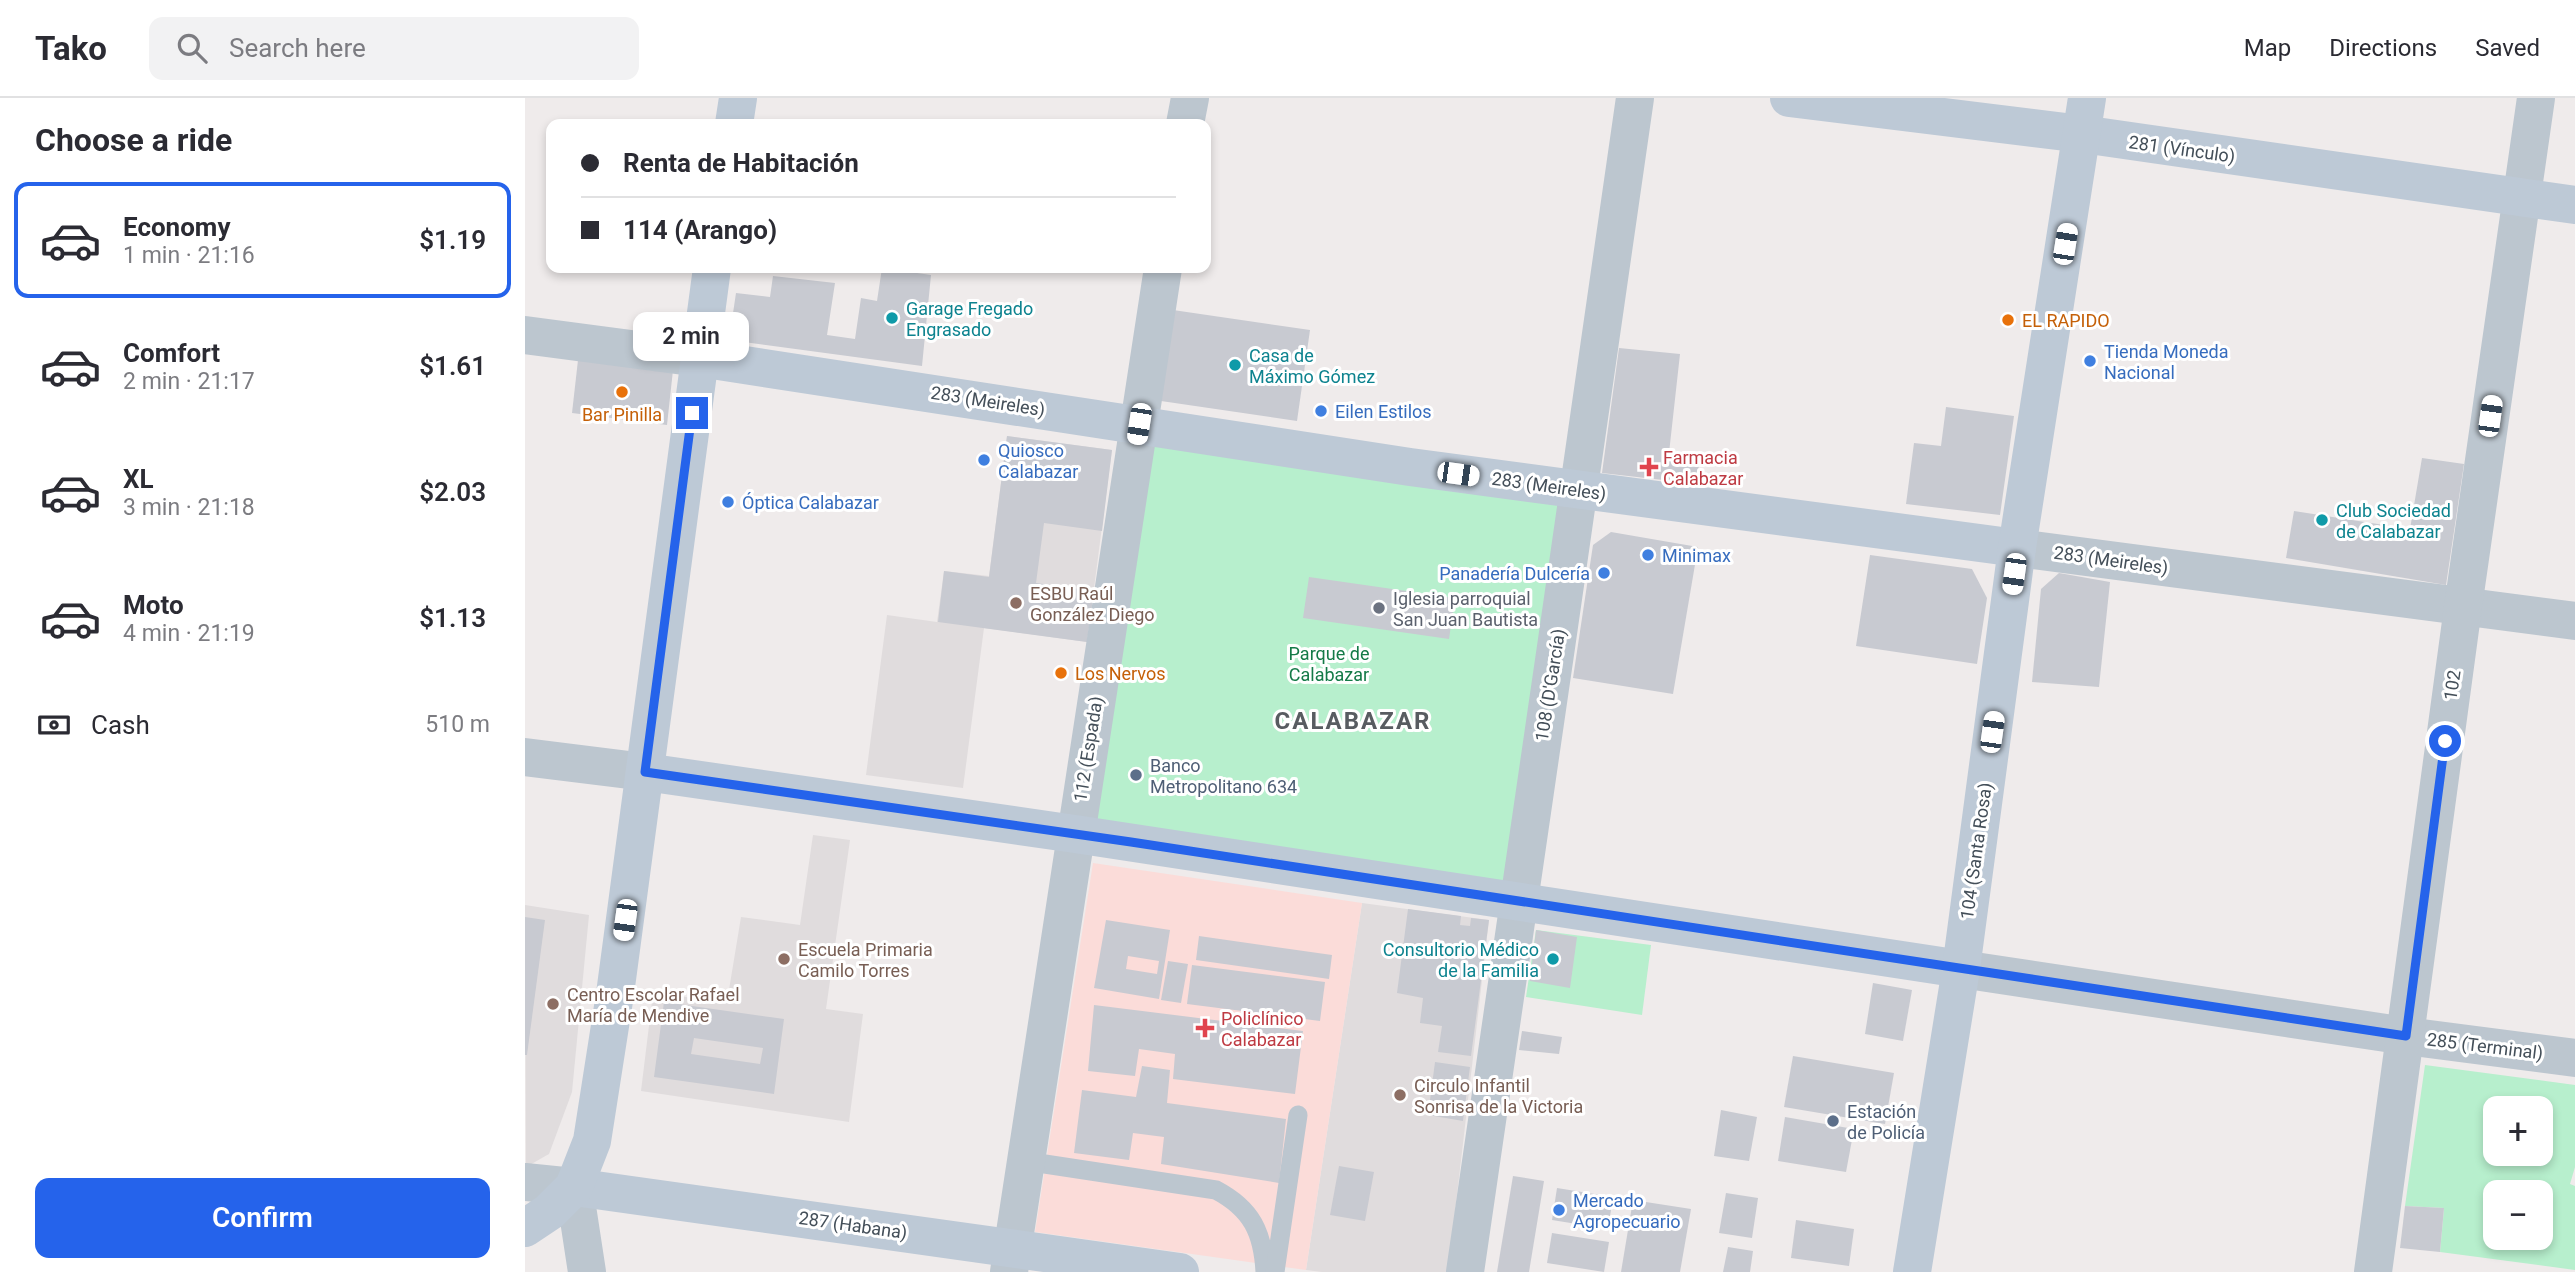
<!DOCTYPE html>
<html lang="en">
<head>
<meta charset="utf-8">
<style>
	:root { --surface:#fff; --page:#f2f2f3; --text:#2b2b33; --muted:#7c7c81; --line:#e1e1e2; --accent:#2563eb }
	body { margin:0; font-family:Roboto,sans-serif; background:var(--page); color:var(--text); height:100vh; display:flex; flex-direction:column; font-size:26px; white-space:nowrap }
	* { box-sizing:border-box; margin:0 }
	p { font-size:23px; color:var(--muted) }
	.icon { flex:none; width:38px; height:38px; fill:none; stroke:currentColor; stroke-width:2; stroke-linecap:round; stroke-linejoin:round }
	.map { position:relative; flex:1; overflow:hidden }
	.side { display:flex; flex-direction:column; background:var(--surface); width:525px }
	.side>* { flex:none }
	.top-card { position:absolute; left:21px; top:21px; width:665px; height:154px; border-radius:14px; box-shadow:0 4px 10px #0003; display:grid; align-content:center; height:154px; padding:0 35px; background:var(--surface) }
	.fabs { position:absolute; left:1958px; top:998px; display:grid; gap:14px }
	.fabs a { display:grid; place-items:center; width:70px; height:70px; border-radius:14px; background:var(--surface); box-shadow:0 4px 10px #0003; font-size:35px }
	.end { position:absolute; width:32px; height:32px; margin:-16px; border:9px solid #2563eb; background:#fff; box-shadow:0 0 0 4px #fff }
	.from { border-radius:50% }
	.bubble { position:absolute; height:49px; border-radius:14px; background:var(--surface); box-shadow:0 4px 10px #0003; font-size:23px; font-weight:600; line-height:49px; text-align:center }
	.car { position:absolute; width:21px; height:42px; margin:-21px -10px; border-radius:9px; box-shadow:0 0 5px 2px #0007; background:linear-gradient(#fff 24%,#345 0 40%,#fff 0 76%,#345 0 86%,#fff 0) }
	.top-card b { display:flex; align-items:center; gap:24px; height:66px; font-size:26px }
	.top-card b+b { border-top:2px solid var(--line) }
	.top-card i { width:18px; height:18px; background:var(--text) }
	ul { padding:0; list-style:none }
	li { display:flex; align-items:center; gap:21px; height:116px; margin:0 14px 10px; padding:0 21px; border:4px solid transparent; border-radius:14px }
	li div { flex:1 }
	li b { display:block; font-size:26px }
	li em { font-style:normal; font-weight:600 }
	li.on { border-color:var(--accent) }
	li>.icon { width:63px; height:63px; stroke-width:1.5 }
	h2 { padding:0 35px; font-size:32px; line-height:84px }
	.pay { display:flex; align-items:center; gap:18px; height:77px; padding:0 35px; font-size:26px }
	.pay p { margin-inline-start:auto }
	.button { display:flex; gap:14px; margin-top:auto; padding:14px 35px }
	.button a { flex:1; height:80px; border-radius:14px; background:var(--accent); color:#fff; font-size:28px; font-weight:600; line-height:80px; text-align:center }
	header { display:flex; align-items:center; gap:42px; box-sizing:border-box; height:98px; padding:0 35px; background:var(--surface); border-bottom:2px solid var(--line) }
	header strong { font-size:33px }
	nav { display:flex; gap:38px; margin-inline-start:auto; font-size:24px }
	.search { width:490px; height:63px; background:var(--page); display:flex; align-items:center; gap:18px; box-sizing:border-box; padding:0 24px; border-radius:14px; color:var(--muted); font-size:26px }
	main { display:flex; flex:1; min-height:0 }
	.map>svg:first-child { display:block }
</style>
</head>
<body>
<header>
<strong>Tako</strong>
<div class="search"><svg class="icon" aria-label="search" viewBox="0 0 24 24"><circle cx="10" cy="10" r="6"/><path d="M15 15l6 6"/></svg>Search here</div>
<nav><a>Map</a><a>Directions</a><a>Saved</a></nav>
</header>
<main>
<section class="side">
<h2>Choose a ride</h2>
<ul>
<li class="on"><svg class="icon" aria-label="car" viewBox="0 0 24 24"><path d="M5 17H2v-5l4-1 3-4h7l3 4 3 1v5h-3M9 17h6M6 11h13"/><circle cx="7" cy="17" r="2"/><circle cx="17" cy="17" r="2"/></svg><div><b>Economy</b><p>1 min · 21:16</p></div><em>$1.19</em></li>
<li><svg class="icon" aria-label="car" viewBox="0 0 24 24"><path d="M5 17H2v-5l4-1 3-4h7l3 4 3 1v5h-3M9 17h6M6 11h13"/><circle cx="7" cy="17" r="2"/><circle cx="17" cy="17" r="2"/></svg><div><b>Comfort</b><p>2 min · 21:17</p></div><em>$1.61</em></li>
<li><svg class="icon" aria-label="car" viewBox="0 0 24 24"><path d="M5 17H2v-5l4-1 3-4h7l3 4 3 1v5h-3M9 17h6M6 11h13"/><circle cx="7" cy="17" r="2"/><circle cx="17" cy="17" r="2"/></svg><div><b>XL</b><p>3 min · 21:18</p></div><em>$2.03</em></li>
<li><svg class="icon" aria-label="car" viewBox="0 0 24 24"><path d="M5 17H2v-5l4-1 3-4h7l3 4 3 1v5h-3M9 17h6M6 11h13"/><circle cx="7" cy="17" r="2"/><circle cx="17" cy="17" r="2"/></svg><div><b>Moto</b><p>4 min · 21:19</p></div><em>$1.13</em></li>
</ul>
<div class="pay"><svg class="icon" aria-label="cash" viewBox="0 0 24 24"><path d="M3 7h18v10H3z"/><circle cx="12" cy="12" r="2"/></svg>Cash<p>510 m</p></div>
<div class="button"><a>Confirm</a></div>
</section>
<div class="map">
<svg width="2050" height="1174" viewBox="0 0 2050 1174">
	<rect width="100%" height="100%" fill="#efebeb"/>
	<g fill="#e0dcdd">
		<path d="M482,338L587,352L562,544L459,530L438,690L341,677L362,517L412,524L419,473L464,478Z"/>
		<path d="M288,737L325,742L301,911L338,916L324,1024L116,993L128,895L202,904L216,819L275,827Z"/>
		<path d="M837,805L964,822L923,1174H797L781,1172Z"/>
		<path d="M0,807L64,817L47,994L24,1056L1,1069Z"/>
	</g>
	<path fill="#fbdcd9" d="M568,765L837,805L781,1172L510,1134Z"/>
	<g fill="#b7efcd" fill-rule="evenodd">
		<path d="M614,326L1056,393L992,803L550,736Z"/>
		<path d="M1011,832L1126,847L1117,917L1001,899Z"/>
		<path d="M1900,967L2050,987V1069L2045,1086L2050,1088V1172L1915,1154L1919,1110L1880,1108ZM1970,1010H2016V1055H1970ZM1970,1094H2016V1139H1970Z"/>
	</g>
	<g fill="#c8cad1" fill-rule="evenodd">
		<path d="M357,170L406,177L397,268L204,242L211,195L245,199L248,178L310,185L302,237L330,241L336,200L352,203Z"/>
		<path d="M648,212L785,232L772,323L636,303Z"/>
		<path d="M1094,250L1155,256L1144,355L1174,361L1173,386L1077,375Z"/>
		<path d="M53,262L148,272L142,327L47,315Z"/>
		<path d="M1421,309L1489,318L1475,417L1381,406L1389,345L1416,348Z"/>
		<path d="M482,338L587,352L577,433L519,425L511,485L569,493L562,544L413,524L419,473L464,479Z"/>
		<path d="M1897,360L1939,366L1921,487L1761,460L1769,413L1885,431Z"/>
		<path d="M1086,434L1173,449L1148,596L1048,580L1068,447Z"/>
		<path d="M1345,457L1447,471L1462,500L1452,566L1331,548Z"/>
		<path d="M1534,475L1585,484L1574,589L1507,584L1516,491Z"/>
		<path d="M784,479L930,500L924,541L778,520Z"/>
		<path d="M883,811L936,818L935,827L945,828L946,820L964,822L946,958L913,954L917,928L895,925L898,900L872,895Z"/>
		<path d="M0,819L20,822L2,957H0Z"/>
		<path d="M581,822L645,832L634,901L569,890ZM603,858L634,863L632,876L601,871Z"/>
		<path d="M1011,832L1052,839L1045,890L1005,883Z"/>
		<path d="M674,838L807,857L804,881L671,862Z"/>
		<path d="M643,863L663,866L656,905L636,902Z"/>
		<path d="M667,867L800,884L795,923L662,906Z"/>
		<path d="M1348,885L1387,892L1378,943L1340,936Z"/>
		<path d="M139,904L259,921L249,996L129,979ZM169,940L238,950L235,966L166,956Z"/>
		<path d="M569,907L778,933L770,996L648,981L650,956L614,951L610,978L563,973Z"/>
		<path d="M997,933L1037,939L1034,956L994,952Z"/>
		<path d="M1268,958L1369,975L1360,1026L1259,1009Z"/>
		<path d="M910,964L945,969L938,1023L903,1017Z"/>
		<path d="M617,968L645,972L642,1005L761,1021L754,1085L636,1066L639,1039L608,1035L604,1062L549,1055L557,992L611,999Z"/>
		<path d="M1196,1012L1232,1019L1224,1063L1189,1058Z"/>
		<path d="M1260,1019L1329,1031L1321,1074L1253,1063Z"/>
		<path d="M814,1068L849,1074L840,1123L805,1117Z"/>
		<path d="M988,1078L1019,1083L1004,1174H972Z"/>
		<path d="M1032,1090L1088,1099L1083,1131L1027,1122Z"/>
		<path d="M1201,1095L1233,1100L1227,1140L1194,1135Z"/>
		<path d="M1108,1102L1166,1111L1155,1174H1096Z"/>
		<path d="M1880,1108L1919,1110L1915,1154L1875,1150Z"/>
		<path d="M1271,1122L1329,1131L1324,1168L1266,1160Z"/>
		<path d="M1027,1135L1084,1144L1079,1174L1022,1165Z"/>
		<path d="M1203,1149L1228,1153L1225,1174H1198Z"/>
	</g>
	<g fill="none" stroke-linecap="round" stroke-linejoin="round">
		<g stroke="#bcc6cf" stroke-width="19">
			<path d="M500,1063L691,1092C727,1111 738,1135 740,1174"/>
			<path d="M750,1174L773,1017"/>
		</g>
		<g stroke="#bcc6cf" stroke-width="38">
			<path d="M660,26L665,0"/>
			<path d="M0,237L174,260"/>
			<path d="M1492,450L2050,523"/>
			<path d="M0,659L120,674"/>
			<path d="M1436,871L1881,938L2050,960"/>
			<path d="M0,1084L49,1089L62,1174"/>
			<path d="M484,1174L638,170"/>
			<path d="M940,1174C995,782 1056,392 1110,0"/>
			<path d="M1848,1174L1938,509L2011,0"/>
		</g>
		<g stroke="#bdc9d6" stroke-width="38">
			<path d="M1264,0L1557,36L2050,107"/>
			<path d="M209,26L213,0"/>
			<path d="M174,260L885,369L1492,450"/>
			<path d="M120,674L550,736L1436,871"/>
			<path d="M49,1089L655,1174"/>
			<path d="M0,1130L24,1114L49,1089L67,1043L90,896L187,170"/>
			<path d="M1387,1174L1436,871L1492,450L1562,0"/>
		</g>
	</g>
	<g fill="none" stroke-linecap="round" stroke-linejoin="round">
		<path stroke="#2563eb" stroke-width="9" d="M167,315L120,674L606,744L1881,938L1920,643"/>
	</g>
	<g fill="#0f9aa8" stroke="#fff" stroke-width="2.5">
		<circle cx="367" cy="220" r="7"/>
		<circle cx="710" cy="267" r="7"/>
		<circle cx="1797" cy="422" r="7"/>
		<circle cx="1028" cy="861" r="7"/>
	</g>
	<g fill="#e8710a" stroke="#fff" stroke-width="2.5">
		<circle cx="1483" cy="222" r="7"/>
		<circle cx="97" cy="294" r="7"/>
		<circle cx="536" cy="575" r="7"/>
	</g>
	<g fill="#3f7fe0" stroke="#fff" stroke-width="2.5">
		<circle cx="1565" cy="263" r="7"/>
		<circle cx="796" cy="313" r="7"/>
		<circle cx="459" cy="362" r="7"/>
		<circle cx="203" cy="404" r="7"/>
		<circle cx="1123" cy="457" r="7"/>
		<circle cx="1079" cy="475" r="7"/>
		<circle cx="1034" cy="1112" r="7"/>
	</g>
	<g fill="#e0444e" stroke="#fff" stroke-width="2.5">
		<path d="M1120.5 358.5h7v7h7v7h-7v7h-7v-7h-7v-7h7z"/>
		<path d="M676.5 919.5h7v7h7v7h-7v7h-7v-7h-7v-7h7z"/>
	</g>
	<g fill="#8d6e63" stroke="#fff" stroke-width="2.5">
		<circle cx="491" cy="505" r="7"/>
		<circle cx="259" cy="861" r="7"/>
		<circle cx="28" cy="906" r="7"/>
		<circle cx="875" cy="997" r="7"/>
	</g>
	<circle fill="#6b7280" stroke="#fff" stroke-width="2.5" cx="854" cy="510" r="7"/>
	<g fill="#5c6f8a" stroke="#fff" stroke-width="2.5">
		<circle cx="611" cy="677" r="7"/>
		<circle cx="1308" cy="1023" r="7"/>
	</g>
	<g text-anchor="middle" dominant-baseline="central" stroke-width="6" stroke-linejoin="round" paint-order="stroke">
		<g font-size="18" fill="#444f59" stroke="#fff">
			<text transform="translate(1657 51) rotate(8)">281 (Vínculo)</text>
			<text transform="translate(463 303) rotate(9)">283 (Meireles)</text>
			<text transform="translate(1024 388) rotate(8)">283 (Meireles)</text>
			<text transform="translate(1586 462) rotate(8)">283 (Meireles)</text>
			<text transform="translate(1025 587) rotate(-81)">108 (D'García)</text>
			<text transform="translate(1927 587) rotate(-82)">102</text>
			<text transform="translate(563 651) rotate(-81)">112 (Espada)</text>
			<text transform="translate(1451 753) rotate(-82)">104 (Santa Rosa)</text>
			<text transform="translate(1960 948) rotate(7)">285 (Terminal)</text>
			<text transform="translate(328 1127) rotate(8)">287 (Habana)</text>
		</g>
		<g font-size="18" fill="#0d838f" stroke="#fff" text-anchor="start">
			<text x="381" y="210">Garage Fregado<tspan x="381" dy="21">Engrasado</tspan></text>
			<text x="724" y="257">Casa de<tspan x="724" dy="21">Máximo Gómez</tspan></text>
			<text x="1811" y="412">Club Sociedad<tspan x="1811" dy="21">de Calabazar</tspan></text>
			<text x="1014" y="851" text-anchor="end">Consultorio Médico<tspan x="1014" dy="21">de la Familia</tspan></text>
		</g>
		<g font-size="18" fill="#c56008" stroke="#fff" text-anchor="start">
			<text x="1497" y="222">EL RAPIDO</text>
			<text x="97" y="316" text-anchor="middle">Bar Pinilla</text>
			<text x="550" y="575">Los Nervos</text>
		</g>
		<g font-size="18" fill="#366cbe" stroke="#fff" text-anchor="start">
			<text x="1579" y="253">Tienda Moneda<tspan x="1579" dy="21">Nacional</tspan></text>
			<text x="810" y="313">Eilen Estilos</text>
			<text x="473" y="352">Quiosco<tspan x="473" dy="21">Calabazar</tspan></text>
			<text x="217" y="404">Óptica Calabazar</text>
			<text x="1137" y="457">Minimax</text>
			<text x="1065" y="475" text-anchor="end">Panadería Dulcería</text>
			<text x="1048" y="1102">Mercado<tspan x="1048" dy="21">Agropecuario</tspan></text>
		</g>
		<g font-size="18" fill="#be3a42" stroke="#fff" text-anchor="start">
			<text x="1138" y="359">Farmacia<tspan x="1138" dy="21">Calabazar</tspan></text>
			<text x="696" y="920">Policlínico<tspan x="696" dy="21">Calabazar</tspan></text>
		</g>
		<g font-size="18" fill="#785e54" stroke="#fff" text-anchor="start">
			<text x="505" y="495">ESBU Raúl<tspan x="505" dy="21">González Diego</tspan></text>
			<text x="273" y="851">Escuela Primaria<tspan x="273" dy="21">Camilo Torres</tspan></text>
			<text x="42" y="896">Centro Escolar Rafael<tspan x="42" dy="21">María de Mendive</tspan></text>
			<text x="889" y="987">Circulo Infantil<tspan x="889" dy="21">Sonrisa de la Victoria</tspan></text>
		</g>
		<g font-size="18" fill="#5b616d" stroke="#fff" text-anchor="start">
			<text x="868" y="500">Iglesia parroquial<tspan x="868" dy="21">San Juan Bautista</tspan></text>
		</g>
		<g font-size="18" fill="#147a47" stroke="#fff">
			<text x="804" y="555">Parque de<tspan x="804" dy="21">Calabazar</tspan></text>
		</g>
		<g font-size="18" fill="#4e5e75" stroke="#fff" text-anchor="start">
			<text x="625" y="667">Banco<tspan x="625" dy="21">Metropolitano 634</tspan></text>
			<text x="1322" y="1013">Estación<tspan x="1322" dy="21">de Policía</tspan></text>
		</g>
		<g font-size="24" font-weight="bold" letter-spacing="2" fill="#585c61" stroke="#fff">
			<text x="828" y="623">CALABAZAR</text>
		</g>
	</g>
</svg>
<div class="fabs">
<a>+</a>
<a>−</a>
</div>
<i class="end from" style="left:1920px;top:643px"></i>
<i class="end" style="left:167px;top:315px"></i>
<div class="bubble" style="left:108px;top:214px;width:116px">2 min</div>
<i class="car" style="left:1540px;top:146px;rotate:9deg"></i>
<i class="car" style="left:1965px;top:318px;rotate:8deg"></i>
<i class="car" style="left:614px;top:326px;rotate:189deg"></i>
<i class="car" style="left:933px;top:376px;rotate:98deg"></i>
<i class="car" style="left:1489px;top:476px;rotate:188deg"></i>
<i class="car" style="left:1467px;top:634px;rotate:8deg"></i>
<i class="car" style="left:100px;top:822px;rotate:188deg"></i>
<div class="top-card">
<b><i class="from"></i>Renta de Habitación</b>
<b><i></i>114 (Arango)</b>
</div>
</div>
</main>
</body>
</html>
